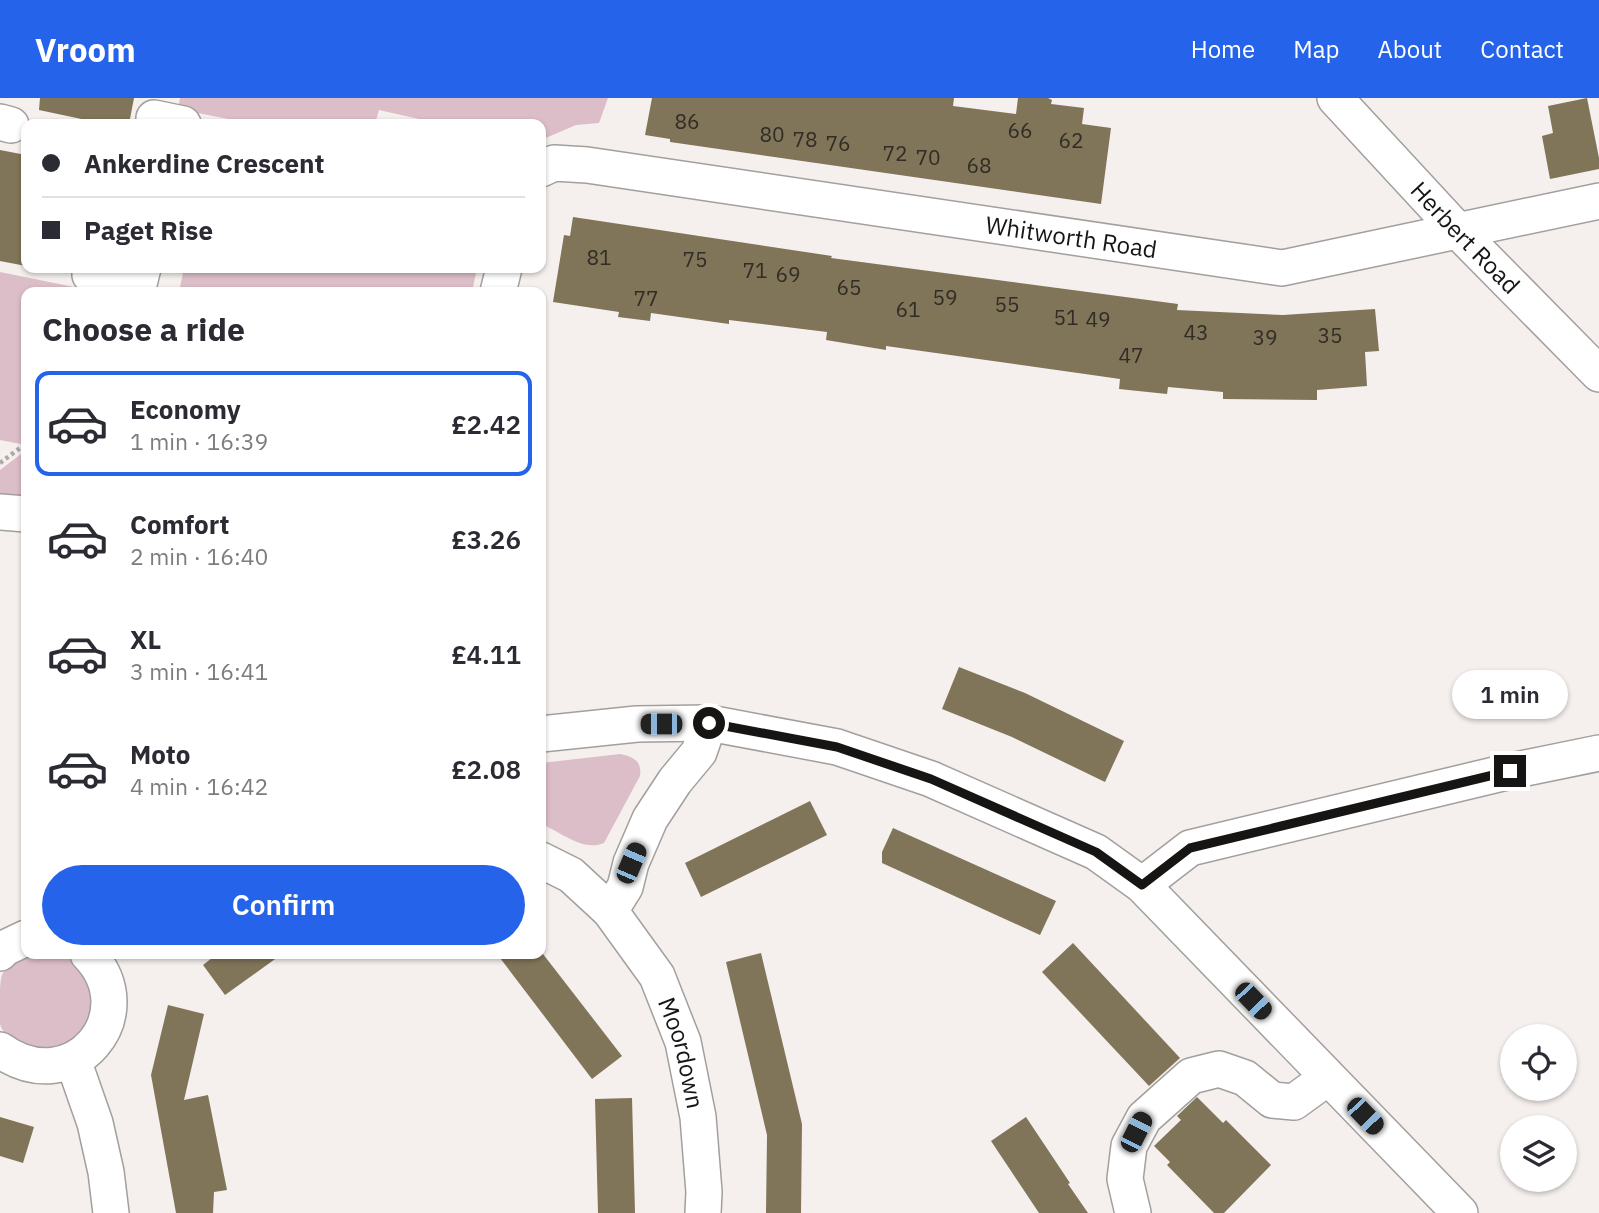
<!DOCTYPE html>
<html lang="en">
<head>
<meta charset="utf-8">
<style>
	:root { --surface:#fff; --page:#f2f2f3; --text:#2b2b33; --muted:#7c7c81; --line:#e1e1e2; --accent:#2563eb }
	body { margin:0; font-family:"IBM Plex Sans",sans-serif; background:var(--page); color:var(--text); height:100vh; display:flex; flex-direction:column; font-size:26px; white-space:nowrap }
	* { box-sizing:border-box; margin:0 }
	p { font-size:23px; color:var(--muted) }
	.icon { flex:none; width:38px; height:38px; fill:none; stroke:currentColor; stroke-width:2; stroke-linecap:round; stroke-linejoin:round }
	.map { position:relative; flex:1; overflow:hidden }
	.panel { position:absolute; left:21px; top:189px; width:525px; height:672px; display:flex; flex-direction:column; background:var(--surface); border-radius:14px; box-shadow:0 2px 5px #0004 }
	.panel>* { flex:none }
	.banner { position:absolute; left:21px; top:21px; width:525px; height:154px; border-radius:14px; box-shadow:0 2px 5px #0004; display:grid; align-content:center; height:154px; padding:0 21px; background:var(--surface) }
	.buttons { position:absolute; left:1500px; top:926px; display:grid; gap:14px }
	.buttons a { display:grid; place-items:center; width:77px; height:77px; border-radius:50%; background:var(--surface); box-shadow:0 2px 5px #0004; font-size:35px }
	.end { position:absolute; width:32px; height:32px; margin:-16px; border:9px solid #171514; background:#fff; box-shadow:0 0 0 4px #fff }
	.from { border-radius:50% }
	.bubble { position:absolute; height:49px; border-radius:24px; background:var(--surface); box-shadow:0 2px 5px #0004; font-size:23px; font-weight:600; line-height:49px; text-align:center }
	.car { position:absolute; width:21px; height:42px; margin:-21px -10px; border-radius:9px; box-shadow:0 0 5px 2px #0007; background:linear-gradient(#222 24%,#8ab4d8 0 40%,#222 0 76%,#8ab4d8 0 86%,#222 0) }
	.banner b { display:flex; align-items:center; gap:24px; height:66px; font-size:26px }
	.banner b+b { border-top:2px solid var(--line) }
	.banner i { width:18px; height:18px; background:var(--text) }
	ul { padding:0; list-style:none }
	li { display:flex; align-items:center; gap:21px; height:105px; margin:0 14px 10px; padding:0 7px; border:4px solid transparent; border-radius:14px }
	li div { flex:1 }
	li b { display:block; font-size:26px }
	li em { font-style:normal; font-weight:600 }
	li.active { border-color:var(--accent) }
	li>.icon { width:63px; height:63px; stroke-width:1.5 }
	h2 { padding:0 21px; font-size:32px; line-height:84px }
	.button { display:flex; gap:14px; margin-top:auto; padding:14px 21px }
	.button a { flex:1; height:80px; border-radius:42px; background:var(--accent); color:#fff; font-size:28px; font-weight:600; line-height:80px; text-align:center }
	header { display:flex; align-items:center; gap:42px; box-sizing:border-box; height:98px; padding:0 35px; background:var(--accent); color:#fff }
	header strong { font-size:33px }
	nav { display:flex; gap:38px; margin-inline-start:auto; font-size:24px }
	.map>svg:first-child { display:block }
</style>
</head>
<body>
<header>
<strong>Vroom</strong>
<nav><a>Home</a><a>Map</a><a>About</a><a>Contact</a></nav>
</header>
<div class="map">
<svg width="1599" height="1115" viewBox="0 0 1599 1115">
	<rect width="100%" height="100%" fill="#f5f0ee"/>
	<g fill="#dcbec8">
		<path d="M180,0H608L599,25L576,27L541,42V26H462L419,21L379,12L375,26H253L178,11Z"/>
		<path d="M184,170H477L472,194H179Z"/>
		<path d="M0,174L99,194H26V347L0,342Z"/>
		<path d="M21,356L26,357V407L0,405V372Z"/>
		<path d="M620,656C634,659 642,663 640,678L604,745C583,754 561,734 541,726V665Z"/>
		<path d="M30,856C38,856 48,854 57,856C82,861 95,892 90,915C85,936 61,956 38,952C32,951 24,946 18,943C11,940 2,935 0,926C0,918 0,907 0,899C0,869 4,869 30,856Z"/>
	</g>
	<g fill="#807459">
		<path d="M40,0H134L129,26H105L39,12Z"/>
		<path d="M652,0H954L953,8L1016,16L1018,0H1048L1052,2L1051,6L1084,10L1082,26L1111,30L1101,106L670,44V41L645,37Z"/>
		<path d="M1587,0L1599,60V71L1550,81L1542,38L1553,35L1548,8Z"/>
		<path d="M0,52L26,57V168L0,163Z"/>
		<path d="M573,119L832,158L831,160L1178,206L1177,212L1283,217L1375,211L1379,253L1365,254L1367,288L1317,292V302L1223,301V294L1168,289L1167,296L1119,291L1120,281L1085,276L886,248V252L826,242L827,234L729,222V226L651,215L650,223L618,219L619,214L553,204L564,137L570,138Z"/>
		<path d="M959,569L1025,595L1124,643L1105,684L1012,639L942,611Z"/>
		<path d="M810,703L827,737L701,799L685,765Z"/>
		<path d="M893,730L1056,803L1040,837L882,765V754Z"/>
		<path d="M1073,845L1180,960L1149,988L1042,874Z"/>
		<path d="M761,855L802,1026L801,1115H766L767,1037L726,864Z"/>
		<path d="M217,856H282L225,897L203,867Z"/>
		<path d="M497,856H543L622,958L592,981Z"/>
		<path d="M168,907L204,916L184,1002L208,997L227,1092L214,1094L213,1115H176L151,977Z"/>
		<path d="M1197,999L1223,1025L1226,1022L1271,1067L1224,1115H1214L1167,1067L1170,1064L1154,1048L1181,1022L1177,1018Z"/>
		<path d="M632,1000L635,1115H598L595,1001Z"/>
		<path d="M0,1019L34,1029L23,1065L0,1058Z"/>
		<path d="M1026,1019L1070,1085L1068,1086L1088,1115H1039L991,1043Z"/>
	</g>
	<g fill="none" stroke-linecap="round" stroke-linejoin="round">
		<defs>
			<g id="minor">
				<path id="s1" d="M1335,0L1458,133L1599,276"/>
				<path d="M154,20L183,26"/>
				<path d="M0,24L11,27"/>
				<path id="s2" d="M541,71L554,65L587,67L1282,170L1599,103"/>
				<path d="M92,170L90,177L139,186L143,170"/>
				<path d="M498,194L504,170"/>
				<path d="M0,414L26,416"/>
				<path d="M541,636L637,626L709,625L837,649L931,681L1096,754L1142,787L1460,1115"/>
				<path id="s3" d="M541,762L571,777L610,813L657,878L683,944L698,1019L704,1094L703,1115"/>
				<path d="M1142,787L1190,750L1511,673L1599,655"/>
				<path d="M610,813L625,789L631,765L650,721L675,683L699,654L709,625"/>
				<path d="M0,855L5,850L26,840"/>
				<path d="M0,952C73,1004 146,916 88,856"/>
				<path d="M73,962L95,1025L106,1074L111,1115"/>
				<path d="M1133,1115L1125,1081L1129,1048L1144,1020L1191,978L1219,971L1245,980L1272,1002L1294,1004L1327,980"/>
			</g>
		</defs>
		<use href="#minor" stroke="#a39f9d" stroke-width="38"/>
		<path stroke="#ada9a7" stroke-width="4.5" stroke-dasharray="3.5 3.5" stroke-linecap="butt" d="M0,365L20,350"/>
		<use href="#minor" stroke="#fff" stroke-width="35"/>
	</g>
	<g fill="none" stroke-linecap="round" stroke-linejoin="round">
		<path stroke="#171514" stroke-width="9" d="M709,625L837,649L931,681L1096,754L1142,787L1190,750L1510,673"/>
	</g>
	<g text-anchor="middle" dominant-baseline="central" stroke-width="6" stroke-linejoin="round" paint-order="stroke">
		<g font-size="21" fill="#312d25">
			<text x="687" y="23">86</text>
			<text x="1020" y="32">66</text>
			<text x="772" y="36">80</text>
			<text x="805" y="41">78</text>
			<text x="1071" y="42">62</text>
			<text x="838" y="45">76</text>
			<text x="895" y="55">72</text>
			<text x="928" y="59">70</text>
			<text x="979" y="67">68</text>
			<text x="599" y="159">81</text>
			<text x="695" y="161">75</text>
			<text x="755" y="172">71</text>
			<text x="788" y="176">69</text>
			<text x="849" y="189">65</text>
			<text x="945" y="199">59</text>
			<text x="646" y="200">77</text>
			<text x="1007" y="206">55</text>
			<text x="908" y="211">61</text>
			<text x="1066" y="219">51</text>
			<text x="1098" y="221">49</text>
			<text x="1196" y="234">43</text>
			<text x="1330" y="237">35</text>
			<text x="1265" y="239">39</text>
			<text x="1131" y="257">47</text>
		</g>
		<g font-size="24" fill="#171514" stroke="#fff">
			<text stroke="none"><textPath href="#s2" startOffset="537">Whitworth Road</textPath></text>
			<text stroke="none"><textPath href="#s1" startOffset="191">Herbert Road</textPath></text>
			<text stroke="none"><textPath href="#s3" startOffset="248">Moordown</textPath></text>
		</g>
	</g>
</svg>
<div class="buttons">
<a><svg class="icon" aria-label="locate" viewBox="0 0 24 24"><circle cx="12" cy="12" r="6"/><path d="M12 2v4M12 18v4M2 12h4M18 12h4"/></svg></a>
<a><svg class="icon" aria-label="layers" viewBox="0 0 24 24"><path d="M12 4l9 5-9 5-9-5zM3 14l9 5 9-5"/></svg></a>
</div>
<i class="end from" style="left:709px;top:625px"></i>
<i class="end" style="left:1510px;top:673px"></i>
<div class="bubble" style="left:1452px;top:572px;width:116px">1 min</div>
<i class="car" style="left:661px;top:626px;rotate:270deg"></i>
<i class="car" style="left:631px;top:765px;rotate:23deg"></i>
<i class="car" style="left:1253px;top:903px;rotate:136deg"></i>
<i class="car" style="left:1365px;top:1018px;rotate:136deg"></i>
<i class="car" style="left:1136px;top:1034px;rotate:27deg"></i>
<div class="banner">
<b><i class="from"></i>Ankerdine Crescent</b>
<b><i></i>Paget Rise</b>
</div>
<section class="panel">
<h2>Choose a ride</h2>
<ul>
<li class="active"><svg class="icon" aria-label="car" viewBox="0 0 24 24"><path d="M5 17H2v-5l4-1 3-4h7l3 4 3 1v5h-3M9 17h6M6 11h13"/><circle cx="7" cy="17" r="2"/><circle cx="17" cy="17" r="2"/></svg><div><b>Economy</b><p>1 min · 16:39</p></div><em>£2.42</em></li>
<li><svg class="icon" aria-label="car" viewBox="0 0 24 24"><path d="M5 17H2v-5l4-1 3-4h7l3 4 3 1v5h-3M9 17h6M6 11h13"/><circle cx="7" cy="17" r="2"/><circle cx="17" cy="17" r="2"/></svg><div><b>Comfort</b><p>2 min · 16:40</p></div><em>£3.26</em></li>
<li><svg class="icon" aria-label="car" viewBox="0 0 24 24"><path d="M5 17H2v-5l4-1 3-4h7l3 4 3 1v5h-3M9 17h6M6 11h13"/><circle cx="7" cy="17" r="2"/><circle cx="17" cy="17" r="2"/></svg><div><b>XL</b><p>3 min · 16:41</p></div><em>£4.11</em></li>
<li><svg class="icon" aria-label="car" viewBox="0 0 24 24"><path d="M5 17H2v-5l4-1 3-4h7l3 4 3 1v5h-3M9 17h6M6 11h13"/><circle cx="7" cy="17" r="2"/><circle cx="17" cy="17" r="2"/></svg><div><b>Moto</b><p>4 min · 16:42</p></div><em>£2.08</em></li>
</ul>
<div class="button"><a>Confirm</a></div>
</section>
</div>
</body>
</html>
